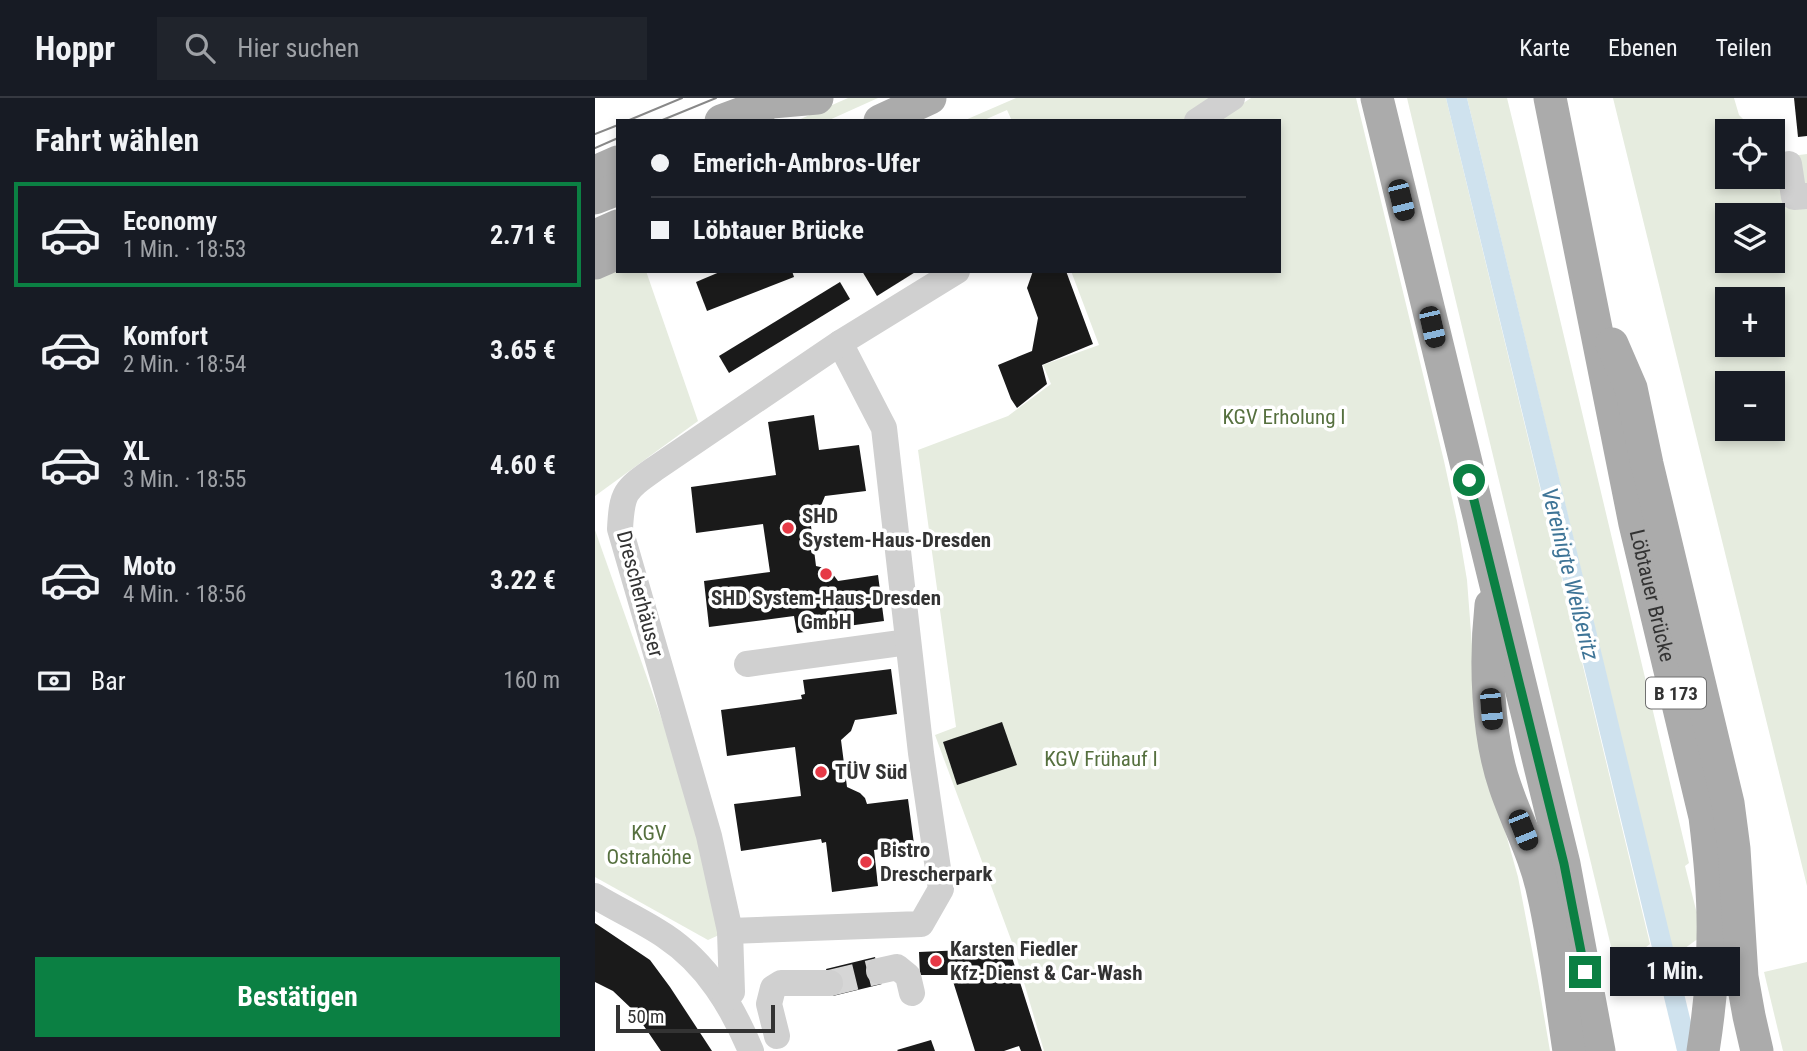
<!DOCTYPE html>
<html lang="de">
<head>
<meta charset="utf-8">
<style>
	:root { --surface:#171b24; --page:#20242c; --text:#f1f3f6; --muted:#9ea1a6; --line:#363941; --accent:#0b8043 }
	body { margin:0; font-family:"Roboto Condensed",sans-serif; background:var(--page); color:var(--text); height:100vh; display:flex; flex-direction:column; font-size:26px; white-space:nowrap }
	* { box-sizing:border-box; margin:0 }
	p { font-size:23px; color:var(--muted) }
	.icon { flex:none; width:38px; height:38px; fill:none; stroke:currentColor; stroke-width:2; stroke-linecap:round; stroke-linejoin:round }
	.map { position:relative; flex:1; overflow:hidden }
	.panel { display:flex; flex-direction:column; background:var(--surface); width:595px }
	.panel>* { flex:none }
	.banner { position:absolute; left:21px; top:21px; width:665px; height:154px; border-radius:0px; box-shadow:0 4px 10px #0003; display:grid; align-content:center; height:154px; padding:0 35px; background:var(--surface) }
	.fabs { position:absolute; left:1120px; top:21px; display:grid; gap:14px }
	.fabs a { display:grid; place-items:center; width:70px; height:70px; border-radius:0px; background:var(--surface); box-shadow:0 4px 10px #0003; font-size:35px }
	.scale { position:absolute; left:21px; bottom:18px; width:159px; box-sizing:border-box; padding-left:7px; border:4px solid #333; border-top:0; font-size:19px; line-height:24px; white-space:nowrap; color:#333; -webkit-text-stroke:5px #fff; paint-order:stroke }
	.end { position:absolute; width:32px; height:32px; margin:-16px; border:9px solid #0b8043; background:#fff; box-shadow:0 0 0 4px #fff }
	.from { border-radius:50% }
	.bubble { position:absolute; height:49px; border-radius:0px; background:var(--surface); box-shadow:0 4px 10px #0003; font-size:23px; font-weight:700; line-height:49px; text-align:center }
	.car { position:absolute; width:21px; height:42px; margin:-21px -10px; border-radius:9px; box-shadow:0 0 5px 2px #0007; background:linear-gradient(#222 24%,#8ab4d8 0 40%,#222 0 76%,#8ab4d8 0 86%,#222 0) }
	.banner b { display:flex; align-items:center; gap:24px; height:66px; font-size:26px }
	.banner b+b { border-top:2px solid var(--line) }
	.banner i { width:18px; height:18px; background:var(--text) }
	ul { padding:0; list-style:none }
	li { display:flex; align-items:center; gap:21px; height:105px; margin:0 14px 10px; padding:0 21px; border:4px solid transparent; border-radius:0px }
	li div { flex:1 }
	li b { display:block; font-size:26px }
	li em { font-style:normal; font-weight:700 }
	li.selected { border-color:var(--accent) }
	li>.icon { width:63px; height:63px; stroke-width:1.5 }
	h2 { padding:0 35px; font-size:32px; line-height:84px }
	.pay { display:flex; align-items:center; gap:18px; height:77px; padding:0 35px; font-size:26px }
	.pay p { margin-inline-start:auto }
	.button { display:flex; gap:14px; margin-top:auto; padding:14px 35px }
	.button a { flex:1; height:80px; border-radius:0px; background:var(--accent); color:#fff; font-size:28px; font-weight:700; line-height:80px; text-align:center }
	header { display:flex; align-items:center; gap:42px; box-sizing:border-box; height:98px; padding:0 35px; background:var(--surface); border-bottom:2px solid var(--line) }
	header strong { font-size:33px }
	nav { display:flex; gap:38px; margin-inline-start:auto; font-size:24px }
	.search { width:490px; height:63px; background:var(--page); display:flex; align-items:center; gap:18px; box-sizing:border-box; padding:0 24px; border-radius:0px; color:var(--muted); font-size:26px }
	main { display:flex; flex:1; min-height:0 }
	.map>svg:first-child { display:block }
</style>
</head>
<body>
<header>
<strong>Hoppr</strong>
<div class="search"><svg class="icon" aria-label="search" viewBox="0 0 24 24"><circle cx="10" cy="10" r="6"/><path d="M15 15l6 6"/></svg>Hier suchen</div>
<nav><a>Karte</a><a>Ebenen</a><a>Teilen</a></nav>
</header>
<main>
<section class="panel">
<h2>Fahrt wählen</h2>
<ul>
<li class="selected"><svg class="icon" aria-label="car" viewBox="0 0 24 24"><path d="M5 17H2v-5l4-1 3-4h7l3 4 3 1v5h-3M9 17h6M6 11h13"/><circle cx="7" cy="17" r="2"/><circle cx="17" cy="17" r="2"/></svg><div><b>Economy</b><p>1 Min. · 18:53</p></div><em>2.71 €</em></li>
<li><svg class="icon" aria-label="car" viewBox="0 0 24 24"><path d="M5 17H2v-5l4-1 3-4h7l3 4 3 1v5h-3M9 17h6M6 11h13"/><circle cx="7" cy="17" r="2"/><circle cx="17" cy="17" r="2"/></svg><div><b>Komfort</b><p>2 Min. · 18:54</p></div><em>3.65 €</em></li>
<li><svg class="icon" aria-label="car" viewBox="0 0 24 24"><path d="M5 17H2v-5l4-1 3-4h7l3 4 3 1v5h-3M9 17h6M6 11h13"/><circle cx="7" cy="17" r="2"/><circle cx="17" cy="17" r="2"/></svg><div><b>XL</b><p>3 Min. · 18:55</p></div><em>4.60 €</em></li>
<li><svg class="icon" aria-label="car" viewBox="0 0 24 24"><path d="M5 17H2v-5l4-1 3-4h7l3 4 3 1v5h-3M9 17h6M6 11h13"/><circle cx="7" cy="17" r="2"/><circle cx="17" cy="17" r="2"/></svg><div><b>Moto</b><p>4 Min. · 18:56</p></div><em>3.22 €</em></li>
</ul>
<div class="pay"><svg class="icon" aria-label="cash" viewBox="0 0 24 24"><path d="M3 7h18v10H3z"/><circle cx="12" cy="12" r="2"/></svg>Bar<p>160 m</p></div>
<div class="button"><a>Bestätigen</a></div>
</section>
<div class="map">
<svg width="1212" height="953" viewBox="0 0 1212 953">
	<rect width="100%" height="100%" fill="#fff"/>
	<g fill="#e6ecdf" fill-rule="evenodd">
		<path d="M253,0H283L232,23H201Z"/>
		<path d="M421,0H623L588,23H417L412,12L387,23H368Z"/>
		<path d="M656,0H761L849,363L862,423L872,482L884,640L923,779L943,883L955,953H449L418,847L340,637L361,629L323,352L413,318L456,286L448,267L504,247L476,173H684V23H621Z"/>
		<path d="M812,0H851L1055,846L1042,856L1020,865Z"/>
		<path d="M872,0H912L925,53L1094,765L1090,768L1101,812L1104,818V840L1079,858Z"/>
		<path d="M1018,0H1139L1144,17L1160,33H1132V79H1178V50L1188,59L1212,56V788ZM1132,117H1178V163H1132ZM1132,201H1178V247H1132ZM1132,285H1178V331H1132Z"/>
		<path d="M23,170V173H51L103,323L0,398V180Z"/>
		<path d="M0,432L110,744L124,837L113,842L0,779Z"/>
		<path d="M1212,864V953H1188L1169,874Z"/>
	</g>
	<path fill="#cfe2ee" d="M851,0H872L1103,953H1082Z"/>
	<g fill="#1a1a1a">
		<path d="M1199,0H1212V38L1203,39Z"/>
		<path d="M127,173H197L199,179L112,213L101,184Z"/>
		<path d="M267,173H322L282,198Z"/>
		<path d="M438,173H471L498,246L447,267L452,286L422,310L416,301L403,267L437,253L443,220L432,190Z"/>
		<path d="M245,184L255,201L134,275L124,258Z"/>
		<path d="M219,317L224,352L264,347L271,393L230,398L225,410L215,420L221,468L234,471L243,483L283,477L289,523L202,535L199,518L114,529L109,483L175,474L168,426L101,435L96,389L181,377L173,324Z"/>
		<path d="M296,571L302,616L260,622L256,633L246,642L252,689L265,695L270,700L272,706L313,701L319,746L279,752L283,788L237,794L231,744L227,745L226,741L146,753L139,706L206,698L200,649L132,658L126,612L207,601L206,597L210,596L208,582Z"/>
		<path d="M407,624L422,667L362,687L348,644Z"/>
		<path d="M0,825L55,862L75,889L117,953H66L38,912L18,893L0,884Z"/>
		<path d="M414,850L447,953H426L424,948L409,953H380L356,877H325L324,854Z"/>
		<path d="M280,859L287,886L238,898L231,871Z"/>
		<path d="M336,942L340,953H303L302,952Z"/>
	</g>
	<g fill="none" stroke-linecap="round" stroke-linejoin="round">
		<path stroke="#d6d6d6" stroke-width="26" stroke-dasharray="26 13" stroke-linecap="butt" d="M235,885L284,873"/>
		<g stroke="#d0d0d0" stroke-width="26">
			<path d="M602,23L637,0"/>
			<path d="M1194,66L1199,99L1212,98"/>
			<path d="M152,566L313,544"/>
			<path d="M0,798C23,812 48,823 70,838C112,866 137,908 156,953"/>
			<path d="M135,833L326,826L346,791L326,655L289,330L245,245"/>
			<path d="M284,873L302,869L313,878L317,895"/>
			<path d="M130,901L137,894L135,833L114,738L25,431C27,393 30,392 61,370L245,245L362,173"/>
			<path d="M182,938L174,906L178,890L186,885H235"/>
		</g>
		<g stroke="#ababab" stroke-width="33">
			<path d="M782,0L969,766L1004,953"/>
			<path id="s1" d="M955,0L1040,426L1110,719C1115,759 1119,799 1118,839C1118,877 1114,915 1108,953"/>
			<path d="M126,23L177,4L222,0"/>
			<path d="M285,23L335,0"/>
			<path d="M0,74L23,64"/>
			<path d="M0,100L23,91"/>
			<path d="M0,138L23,128"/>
			<path d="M0,165L23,155"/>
			<path d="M1017,246L1036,290L1052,366L1133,705L1139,751L1147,879L1154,918L1162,953"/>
			<path d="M896,507C890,562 892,636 910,688C922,724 940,756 948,794C960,846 966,900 974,953"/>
		</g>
		<g stroke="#888" stroke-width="2">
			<path d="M32,23L87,0"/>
			<path d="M65,23L121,0"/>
			<path d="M0,36L23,27"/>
			<path d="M0,50L23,40"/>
		</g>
	</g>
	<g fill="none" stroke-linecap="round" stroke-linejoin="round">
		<path stroke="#0b8043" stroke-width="9" d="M874,382L969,766L990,874"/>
	</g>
	<g fill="#e63946" stroke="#fff" stroke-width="2.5">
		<circle cx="193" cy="430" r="7"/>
		<circle cx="231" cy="476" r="7"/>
		<circle cx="226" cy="674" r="7"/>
		<circle cx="271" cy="764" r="7"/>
		<circle cx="341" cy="863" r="7"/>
	</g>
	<g text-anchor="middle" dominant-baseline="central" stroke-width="7" stroke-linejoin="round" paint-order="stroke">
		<rect fill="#fff" stroke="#707070" stroke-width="2" x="1051" y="579.5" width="60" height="31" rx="5"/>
		<g font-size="19" font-weight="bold" fill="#333">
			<text x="1081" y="595">B 173</text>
		</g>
		<g font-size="21" fill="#56703f" stroke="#fff">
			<text x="689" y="319">KGV Erholung I</text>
			<text x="506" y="661">KGV Frühauf I</text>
			<text x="54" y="735">KGV<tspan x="54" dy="24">Ostrahöhe</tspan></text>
		</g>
		<g font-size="21" font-weight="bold" fill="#333" stroke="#fff" text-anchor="start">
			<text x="207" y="418">SHD<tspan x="207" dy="24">System-Haus-Dresden</tspan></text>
			<text x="231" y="500" text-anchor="middle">SHD System-Haus-Dresden<tspan x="231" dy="24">GmbH</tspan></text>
			<text x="240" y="674">TÜV Süd</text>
			<text x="285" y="752">Bistro<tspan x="285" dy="24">Drescherpark</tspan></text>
			<text x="355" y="851">Karsten Fiedler<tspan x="355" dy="24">Kfz-Dienst &amp; Car-Wash</tspan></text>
		</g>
		<g font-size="21" fill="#333" stroke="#fff">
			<text transform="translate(45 496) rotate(75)">Drescherhäuser</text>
			<text stroke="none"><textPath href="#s1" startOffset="508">Löbtauer Brücke</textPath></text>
		</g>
		<g font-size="23" font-style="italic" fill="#3f7597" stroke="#fff">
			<text transform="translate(975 476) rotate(76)">Vereinigte Weißeritz</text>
		</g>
	</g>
</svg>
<div class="fabs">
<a><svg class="icon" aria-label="locate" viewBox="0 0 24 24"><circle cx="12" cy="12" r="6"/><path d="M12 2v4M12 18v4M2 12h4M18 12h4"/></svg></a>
<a><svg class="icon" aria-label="layers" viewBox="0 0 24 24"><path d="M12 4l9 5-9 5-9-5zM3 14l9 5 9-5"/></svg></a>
<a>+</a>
<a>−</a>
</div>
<div class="scale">50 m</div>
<i class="end from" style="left:874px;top:382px"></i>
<i class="end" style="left:990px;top:874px"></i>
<div class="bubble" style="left:1015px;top:849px;width:130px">1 Min.</div>
<i class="car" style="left:806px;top:102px;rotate:166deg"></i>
<i class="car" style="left:837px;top:229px;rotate:167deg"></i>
<i class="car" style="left:896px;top:611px;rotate:175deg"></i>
<i class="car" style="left:928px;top:732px;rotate:158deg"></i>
<div class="banner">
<b><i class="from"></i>Emerich-Ambros-Ufer</b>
<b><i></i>Löbtauer Brücke</b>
</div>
</div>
</main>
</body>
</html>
